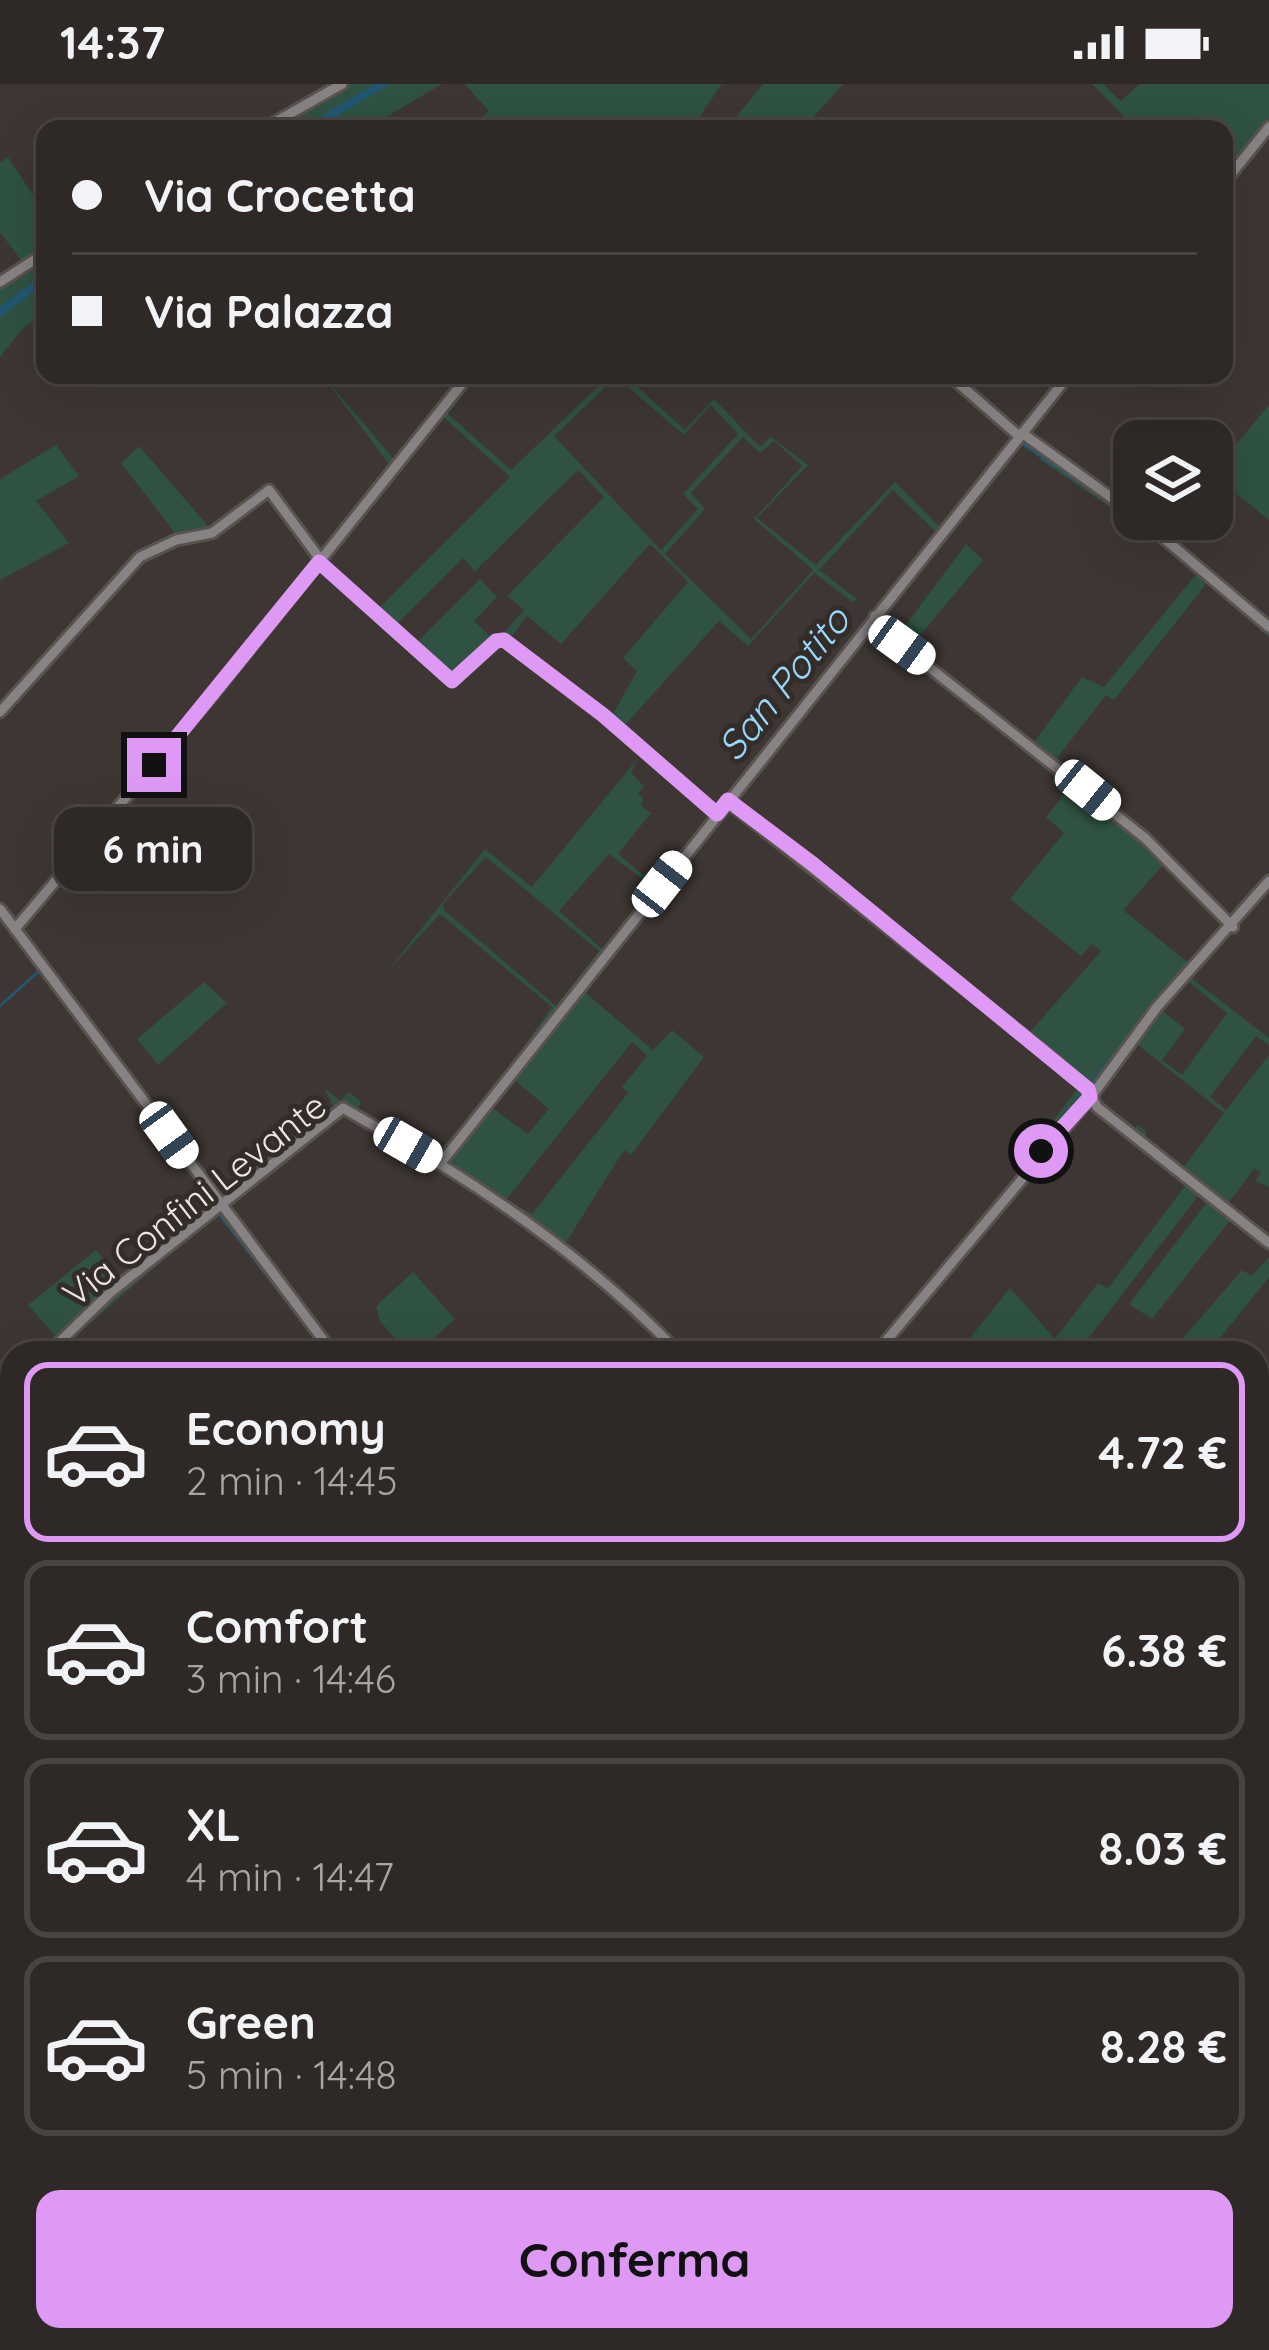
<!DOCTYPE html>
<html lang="it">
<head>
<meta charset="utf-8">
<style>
	:root { --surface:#2e2826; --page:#36302e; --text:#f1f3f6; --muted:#a7a6a7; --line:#494443; --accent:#dd99f3 }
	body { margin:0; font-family:Quicksand,sans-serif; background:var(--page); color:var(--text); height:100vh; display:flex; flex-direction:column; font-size:45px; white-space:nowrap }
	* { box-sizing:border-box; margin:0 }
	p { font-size:39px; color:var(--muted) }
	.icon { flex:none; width:66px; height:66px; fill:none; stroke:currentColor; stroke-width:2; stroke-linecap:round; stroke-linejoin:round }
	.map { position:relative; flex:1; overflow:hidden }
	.drawer { position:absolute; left:0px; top:1257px; width:1269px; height:1011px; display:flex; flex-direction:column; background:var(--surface); border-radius:36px 36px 0 0; box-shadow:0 12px 48px #0002,0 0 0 3px var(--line) }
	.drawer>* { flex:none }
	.top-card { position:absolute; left:36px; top:36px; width:1197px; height:264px; border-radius:24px; box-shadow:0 12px 48px #0002,0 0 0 3px var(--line); display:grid; align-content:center; height:264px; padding:0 36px; background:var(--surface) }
	.tools { position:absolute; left:1113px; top:336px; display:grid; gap:24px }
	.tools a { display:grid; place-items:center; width:120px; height:120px; border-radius:24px; background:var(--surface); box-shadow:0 12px 48px #0002,0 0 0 3px var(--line); font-size:60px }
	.end { position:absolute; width:54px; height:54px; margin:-27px; border:15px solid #dd99f3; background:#111; box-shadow:0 0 0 6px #111 }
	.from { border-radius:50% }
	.bubble { position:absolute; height:84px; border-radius:24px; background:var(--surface); box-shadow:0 12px 48px #0002,0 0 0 3px var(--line); font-size:39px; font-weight:700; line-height:84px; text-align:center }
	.car { position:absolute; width:36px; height:72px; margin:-36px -18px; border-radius:15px; box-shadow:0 0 9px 3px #0007; background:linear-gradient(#fff 24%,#345 0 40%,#fff 0 76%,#345 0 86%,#fff 0) }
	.top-card b { display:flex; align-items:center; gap:42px; height:114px; font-size:45px }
	.top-card b+b { border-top:3px solid var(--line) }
	.top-card i { width:30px; height:30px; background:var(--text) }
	ul { padding:21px 0 0; list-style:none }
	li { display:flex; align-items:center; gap:36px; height:180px; margin:0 24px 18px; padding:0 12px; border:6px solid var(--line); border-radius:24px }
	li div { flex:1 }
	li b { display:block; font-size:45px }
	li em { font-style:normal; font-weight:700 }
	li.on { border-color:var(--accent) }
	li>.icon { width:108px; height:108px; stroke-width:1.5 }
	.action { display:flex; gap:24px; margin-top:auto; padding:24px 36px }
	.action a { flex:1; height:138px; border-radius:24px; background:var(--accent); color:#111; font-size:48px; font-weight:700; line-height:138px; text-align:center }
	.status { display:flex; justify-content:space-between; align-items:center; height:84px; padding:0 60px; background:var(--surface); direction:ltr }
	.status svg { height:33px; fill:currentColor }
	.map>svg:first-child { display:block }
</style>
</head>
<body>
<div class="status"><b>14:37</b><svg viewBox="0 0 49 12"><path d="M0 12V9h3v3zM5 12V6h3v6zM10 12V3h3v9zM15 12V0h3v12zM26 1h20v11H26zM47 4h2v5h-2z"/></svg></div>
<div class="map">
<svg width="1269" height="2266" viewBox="0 0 1269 2266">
	<rect width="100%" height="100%" fill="#3d3632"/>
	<g fill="#2f5242" fill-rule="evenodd">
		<path d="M331,0H442L366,45H265Z"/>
		<path d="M465,0H722L691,45H468L489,27Z"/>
		<path d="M763,0H843L803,45H726Z"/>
		<path d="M1092,0H1103L1121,17L1140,0H1269V50L1224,106V45H1136Z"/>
		<path d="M8,73L45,130V229L23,244L0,273V192L21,176L0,148V78Z"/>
		<path d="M322,291L395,376L461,291H471L474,294L448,330L511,386L610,291H624L685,346L714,315L760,363L771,353L808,381L757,434L816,481L895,398L940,443L1000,368L1011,377L890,521L883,516L936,448L893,406L819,486L857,515L853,518L814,489L748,562L719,537L625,641L612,632L637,587L623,574L688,498L650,460L561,560L527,532L509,556L501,552L524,526L507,512L604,413L578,386L475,487L463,474L396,541L416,559L480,495L497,513L474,537L492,554L452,591L437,579L428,586L326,492L335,485L378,525L510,393L441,331L394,387ZM616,293L684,351L711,321L738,350L683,410L698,425L661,466L554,352ZM743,353L760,369L774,357L802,382L754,435L813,486L751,555L665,470L705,425L691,409Z"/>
		<path d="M1269,321V436L1212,390Z"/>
		<path d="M56,361L79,392L36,417L69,459L0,496V395Z"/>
		<path d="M139,362L209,443L218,437L222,446L169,466L159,456L176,450L121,379Z"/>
		<path d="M1054,368L1134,424V435L1161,442L1269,538V553L1207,499L1114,616L1106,611L1057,674L1186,787L1180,794L1165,779L1123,826L1196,885L1190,893L1269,954V961L1256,952L1210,1013L1226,1026L1269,971V1103L1255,1097L1261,1088L1254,1085L1227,1121L1236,1129L1152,1235L1129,1220L1207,1118L1199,1111L1077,1269H958L1010,1204L1055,1255L1098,1199L1108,1204L1185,1102L1091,1027L1081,1028L1029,1089L1019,1081L1078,1004L996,937L1004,927L1030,948L1101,867L1092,860L1081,872L1010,815L1064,749L1046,733L1065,709L1052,698L1055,693L1026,669L1082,593L1104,603L1197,489L1170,464L1039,375ZM1185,895L1227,929L1182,991L1162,976L1185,945L1160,925ZM1134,958L1224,1029L1183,1084L1144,1055L1147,1048L1138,1041L1134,1046L1096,1011Z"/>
		<path d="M966,460L983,476L912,561L899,550Z"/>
		<path d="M638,674L631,689L644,702L638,709L644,716L640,721L651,729L618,770L654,800L683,766L688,770L581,905L653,966L672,946L704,973L631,1071L624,1066L565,1160L659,1240L652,1248L529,1142L350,1033L337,1034L238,1112L228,1103L334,1024L324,1004L341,1017L348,1008L361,1017L358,1026L436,1071L490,1010L491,1023L528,1050L549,1025L512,994L519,985L512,979L552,923L440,830L386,889L485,765L532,803ZM609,770L652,802L602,865L559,827ZM486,773L599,867L556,922L444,826L443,820ZM632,958L647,972L622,1003L628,1009L532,1130L506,1116Z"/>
		<path d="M204,898L227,919L158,981L137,955Z"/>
		<path d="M187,1136L197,1147L55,1269H43L56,1253L28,1221L96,1166L119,1193Z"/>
		<path d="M1269,1173V1193L1208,1269H1190L1178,1260L1242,1186L1252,1192Z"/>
		<path d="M413,1188L455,1235L427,1260L421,1254L406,1268L380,1237L376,1222Z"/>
		<path d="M1269,1349V1506L1263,1513L1269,1519V1563L1257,1576V1364Z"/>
		<path d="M1265,1626L1269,1631V1834L1257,1821V1632Z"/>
		<path d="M1269,1858V1995L1265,1998L1257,1989V1868Z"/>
		<path d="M1257,2009L1269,2023V2253L1236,2262L1235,2256H1257Z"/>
		<path d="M198,2256H383L377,2266H191Z"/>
	</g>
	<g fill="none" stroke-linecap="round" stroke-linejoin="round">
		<g stroke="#225771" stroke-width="3">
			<path d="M1020,358L1136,437"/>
			<path d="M458,599L480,577"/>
			<path d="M718,723L784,642"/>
			<path d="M1166,906L1179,891"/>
			<path d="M0,922L39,887"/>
			<path d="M1091,1000L1148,927"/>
			<path d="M216,1126L327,1269"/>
			<path d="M965,1157L1085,1008"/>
			<path d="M102,1223L131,1198"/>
			<path d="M0,1876L12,1863"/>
			<path d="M75,2257L76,2256"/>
			<path d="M68,2266L71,2262"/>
			<path d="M616,2266L624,2256"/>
		</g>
		<g stroke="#225771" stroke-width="8">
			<path d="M307,45L383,0"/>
			<path d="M0,228L45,194"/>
		</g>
		<defs>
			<g id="minor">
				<path d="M263,45L342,0"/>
				<path d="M1224,99L1269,43"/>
				<path d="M0,198L45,169"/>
				<path d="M949,291L1019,352"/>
				<path d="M1022,349L1134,430"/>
				<path d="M1141,435L1269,543"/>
				<path d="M319,478L452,597L495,557L504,556L603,631L717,730"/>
				<path d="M875,532L901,561L1145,754L1233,843"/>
				<path d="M0,628L140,473L176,456L212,449L269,406L320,475"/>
				<path d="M727,717L1046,969L1088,1005L1097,1023L1269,1159"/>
				<path d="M0,825L333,1269"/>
				<path d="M15,845L210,614L469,291"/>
				<path d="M440,1080C527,1134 608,1195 679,1269"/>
				<path d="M48,1269L111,1208L343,1024L440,1080L1069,291"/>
				<path d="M876,1269L1091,1013L1157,923L1269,797"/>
				<path d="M0,1283L12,1297"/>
				<path d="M0,1312L12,1304"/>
				<path d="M1257,1573L1269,1559"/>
				<path d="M674,2256L685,2266"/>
				<path d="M781,2256L790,2266"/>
				<path d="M833,2256L843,2266"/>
				<path d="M916,2256L927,2266"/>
				<path d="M1056,2256L1063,2266"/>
				<path d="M1210,2256L1212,2266"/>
				<path d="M628,2258L638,2266"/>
				<path d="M723,2266L732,2256"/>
				<path d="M806,2266L817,2256"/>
				<path d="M863,2266L872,2256"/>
				<path d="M1007,2266L1016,2256"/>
				<path d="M1103,2266L1105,2256"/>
				<path d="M1141,2266L1156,2256"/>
			</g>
			<g id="major">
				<path d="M0,1921L12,1929"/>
				<path d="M407,2256L420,2266"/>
			</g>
		</defs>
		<use href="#minor" stroke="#59524e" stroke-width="15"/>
		<use href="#major" stroke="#59524e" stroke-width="18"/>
		<use href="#minor" stroke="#878384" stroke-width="9"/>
		<use href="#major" stroke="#d6cdcf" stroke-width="12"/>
		<defs>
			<g id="rail">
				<path d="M0,2218L12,2225"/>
				<path d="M66,2256L83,2266"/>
			</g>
		</defs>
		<use href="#rail" stroke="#b7b2af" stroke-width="8"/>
		<use href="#rail" stroke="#332c28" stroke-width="3" stroke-dasharray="9" stroke-linecap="butt"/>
	</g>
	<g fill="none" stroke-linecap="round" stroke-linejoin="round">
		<path stroke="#dd99f3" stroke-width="15" d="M154,681L319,478L452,597L496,557L504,556L603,631L717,730L728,716L813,780L1088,1005L1090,1013L1041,1067"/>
	</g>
	<g text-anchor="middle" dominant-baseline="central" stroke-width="10" stroke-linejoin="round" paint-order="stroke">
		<g font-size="36" fill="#ebe7e4" stroke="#332c28">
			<text transform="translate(194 1115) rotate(-38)">Via Confini Levante</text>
		</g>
		<g font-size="39" font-style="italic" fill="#98d8fa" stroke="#332c28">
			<text transform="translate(783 599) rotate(-51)">San Potito</text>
		</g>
	</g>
</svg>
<div class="tools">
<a><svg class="icon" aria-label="layers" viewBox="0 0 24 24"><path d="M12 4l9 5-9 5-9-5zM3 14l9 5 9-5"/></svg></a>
</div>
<i class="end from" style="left:1041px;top:1067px"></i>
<i class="end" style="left:154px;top:681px"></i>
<div class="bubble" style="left:54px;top:723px;width:198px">6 min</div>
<i class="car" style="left:902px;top:561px;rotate:126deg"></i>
<i class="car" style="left:1088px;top:706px;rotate:129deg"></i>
<i class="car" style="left:662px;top:800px;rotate:38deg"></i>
<i class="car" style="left:169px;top:1051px;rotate:144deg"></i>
<i class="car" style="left:408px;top:1061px;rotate:120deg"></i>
<div class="top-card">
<b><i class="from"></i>Via Crocetta</b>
<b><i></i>Via Palazza</b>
</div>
<section class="drawer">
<ul>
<li class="on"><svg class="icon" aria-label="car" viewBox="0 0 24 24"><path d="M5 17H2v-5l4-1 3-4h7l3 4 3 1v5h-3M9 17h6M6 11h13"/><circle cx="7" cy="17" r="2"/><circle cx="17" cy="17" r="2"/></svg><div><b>Economy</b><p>2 min · 14:45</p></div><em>4.72 €</em></li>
<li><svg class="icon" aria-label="car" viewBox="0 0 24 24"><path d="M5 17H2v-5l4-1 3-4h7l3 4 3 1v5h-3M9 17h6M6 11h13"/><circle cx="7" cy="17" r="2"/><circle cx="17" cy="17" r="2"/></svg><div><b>Comfort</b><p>3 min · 14:46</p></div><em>6.38 €</em></li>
<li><svg class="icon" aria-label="car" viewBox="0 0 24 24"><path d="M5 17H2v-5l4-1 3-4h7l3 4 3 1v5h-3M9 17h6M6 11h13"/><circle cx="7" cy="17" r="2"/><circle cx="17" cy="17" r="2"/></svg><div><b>XL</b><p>4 min · 14:47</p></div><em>8.03 €</em></li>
<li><svg class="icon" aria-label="car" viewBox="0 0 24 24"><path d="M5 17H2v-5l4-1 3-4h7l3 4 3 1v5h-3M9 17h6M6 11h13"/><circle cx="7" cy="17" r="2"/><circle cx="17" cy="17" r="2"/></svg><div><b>Green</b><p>5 min · 14:48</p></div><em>8.28 €</em></li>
</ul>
<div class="action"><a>Conferma</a></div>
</section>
</div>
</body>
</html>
